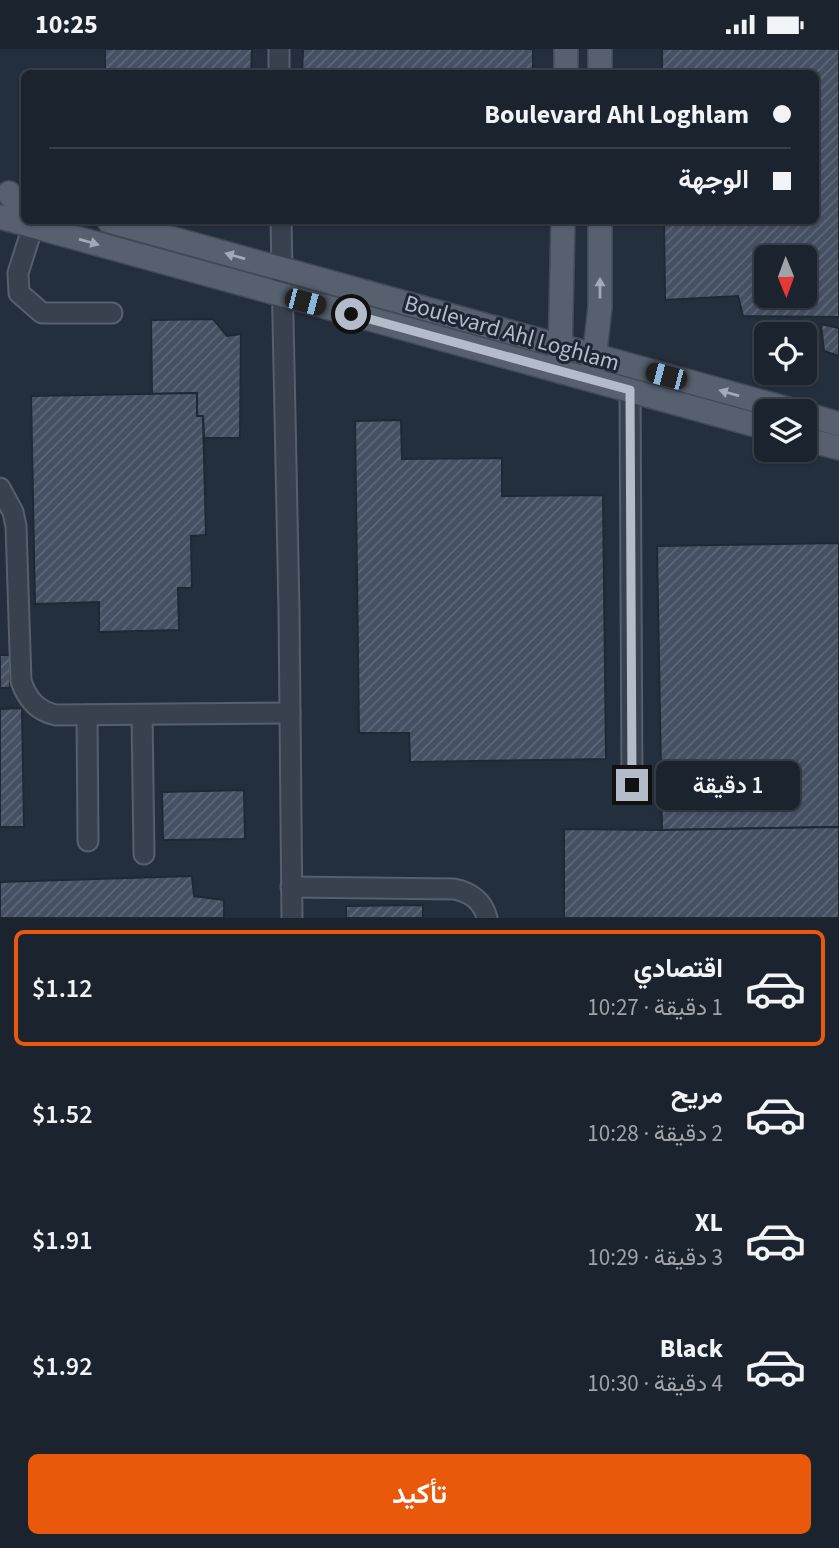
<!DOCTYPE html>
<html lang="ar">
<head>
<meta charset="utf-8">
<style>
	:root { --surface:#1b232e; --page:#282f3a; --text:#f1f3f6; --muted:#a0a4aa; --line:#39404a; --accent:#ea580c }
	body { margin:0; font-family:"Source Sans 3",Vazirmatn,sans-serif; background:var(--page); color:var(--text); direction:rtl; height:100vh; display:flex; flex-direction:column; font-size:26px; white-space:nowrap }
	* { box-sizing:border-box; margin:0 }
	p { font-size:23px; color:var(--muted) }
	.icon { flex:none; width:38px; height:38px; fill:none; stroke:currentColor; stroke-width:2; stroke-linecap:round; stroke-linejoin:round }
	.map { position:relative; height:869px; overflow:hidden; direction:ltr }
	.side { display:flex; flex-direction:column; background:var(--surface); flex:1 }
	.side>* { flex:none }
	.top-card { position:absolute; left:21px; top:21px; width:798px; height:154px; border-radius:10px; box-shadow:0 2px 5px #0004,0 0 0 2px var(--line); direction:rtl; display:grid; align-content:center; height:154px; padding:0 28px; background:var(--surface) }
	.needle { width:46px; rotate:179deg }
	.fabs { position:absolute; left:754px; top:196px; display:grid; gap:14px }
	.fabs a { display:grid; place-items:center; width:63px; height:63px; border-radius:10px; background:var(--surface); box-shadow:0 2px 5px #0004,0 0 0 2px var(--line); font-size:35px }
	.end { position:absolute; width:32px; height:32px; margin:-16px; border:9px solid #b4bcc9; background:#111; box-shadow:0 0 0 4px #111 }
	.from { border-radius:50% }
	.bubble { position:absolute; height:49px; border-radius:10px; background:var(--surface); box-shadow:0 2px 5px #0004,0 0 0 2px var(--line); font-size:23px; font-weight:600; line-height:49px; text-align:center; direction:rtl }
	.car { position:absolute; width:21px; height:42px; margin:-21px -10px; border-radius:9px; box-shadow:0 0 5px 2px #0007; background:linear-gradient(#222 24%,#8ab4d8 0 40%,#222 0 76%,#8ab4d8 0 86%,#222 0) }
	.top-card b { display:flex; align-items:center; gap:24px; height:66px; font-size:26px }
	.top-card b+b { border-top:2px solid var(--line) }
	.top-card i { width:18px; height:18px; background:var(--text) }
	ul { padding:12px 0 0; list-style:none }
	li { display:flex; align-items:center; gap:21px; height:116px; margin:0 14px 10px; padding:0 14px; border:4px solid transparent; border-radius:10px }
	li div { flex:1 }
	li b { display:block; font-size:26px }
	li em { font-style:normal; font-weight:600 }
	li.current { border-color:var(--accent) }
	li>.icon { width:63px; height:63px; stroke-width:1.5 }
	.primary-button { display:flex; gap:14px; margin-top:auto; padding:14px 28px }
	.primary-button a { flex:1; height:80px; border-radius:10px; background:var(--accent); color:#fff; font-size:28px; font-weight:600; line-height:80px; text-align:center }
	.status { display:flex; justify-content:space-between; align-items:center; height:49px; padding:0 35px; background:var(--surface); direction:ltr }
	.status svg { height:19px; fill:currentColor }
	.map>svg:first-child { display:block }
</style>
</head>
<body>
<div class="status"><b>10:25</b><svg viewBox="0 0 49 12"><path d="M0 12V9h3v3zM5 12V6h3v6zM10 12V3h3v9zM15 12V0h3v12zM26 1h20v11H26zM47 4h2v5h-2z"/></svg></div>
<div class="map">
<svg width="839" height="869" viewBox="0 0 839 869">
	<defs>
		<pattern id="building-hatch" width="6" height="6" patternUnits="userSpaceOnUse" patternTransform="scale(1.75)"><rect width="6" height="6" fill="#455162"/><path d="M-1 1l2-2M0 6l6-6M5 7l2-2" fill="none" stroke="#5d6877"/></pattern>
	</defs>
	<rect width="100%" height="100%" fill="#242f3e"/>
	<g fill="url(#building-hatch)" stroke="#1f2835" stroke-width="2" fill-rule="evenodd">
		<path d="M105,0H252L251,24H105Z"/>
		<path d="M303,0H533V24H302Z"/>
		<path d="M662,0H839V268L743,267L738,247L665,251L664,172H816V24H662ZM766,208H805V247H766Z"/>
		<path d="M213,270L227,287L241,285L240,389H204L203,367H197V344L152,345L151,271Z"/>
		<path d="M821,275L839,279V307L824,302Z"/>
		<path d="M197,344V367H203L206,486L191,487L192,539H178L179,581L99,583V553L35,555L31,347Z"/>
		<path d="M401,371L402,410L502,409V447L603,446L606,710L410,713L409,684H359L355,372Z"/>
		<path d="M839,494V778L662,781L657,497Z"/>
		<rect x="0" y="606" width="10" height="33"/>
		<path d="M22,659L24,778H0V660Z"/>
		<path d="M244,741L245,790L163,791L162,743Z"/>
		<path d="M839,778V869H564V780L662,781Z"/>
		<path d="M192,827L194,847L224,851V869H0V833Z"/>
		<path d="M423,856V869H346V857Z"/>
	</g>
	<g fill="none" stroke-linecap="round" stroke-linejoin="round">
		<defs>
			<g id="minor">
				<path d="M279,0V24"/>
				<path d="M281,172L289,562L292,869"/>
				<path d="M33,177L18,224L19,244L42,264H112"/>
				<path d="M630,341L632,736"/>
				<path d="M0,439L13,463L16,477L21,632C27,650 37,662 56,666L290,664"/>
				<path d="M87,666L88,792"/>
				<path d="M142,666L144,805"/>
				<path d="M291,838L454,840C470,843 483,852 487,869"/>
			</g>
			<g id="major">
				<path d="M566,24V0"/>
				<path d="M600,24V0"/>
				<path d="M9,144L24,165"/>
				<path d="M0,168L766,379"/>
				<path d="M109,172L795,362"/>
				<path d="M560,311L563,172"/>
				<path d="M593,320L600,258V172"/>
				<path d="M805,365L839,375"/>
				<path d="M805,390L839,399"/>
			</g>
		</defs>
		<use href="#minor" stroke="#565f6c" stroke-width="23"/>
		<use href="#major" stroke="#414a57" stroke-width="26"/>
		<use href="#minor" stroke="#38414e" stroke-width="19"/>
		<use href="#major" stroke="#56606e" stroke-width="23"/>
	</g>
	<defs><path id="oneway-solid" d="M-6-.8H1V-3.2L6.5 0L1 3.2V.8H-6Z" transform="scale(1.75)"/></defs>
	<g fill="#a1aab7">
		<use href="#oneway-solid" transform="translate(89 193) rotate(16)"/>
		<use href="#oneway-solid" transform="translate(235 207) rotate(-164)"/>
		<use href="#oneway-solid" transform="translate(600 239) rotate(-90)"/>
		<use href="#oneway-solid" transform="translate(729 344) rotate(-164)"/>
	</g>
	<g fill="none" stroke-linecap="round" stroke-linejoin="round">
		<path stroke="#b4bcc9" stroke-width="9" d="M351,265L630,341L632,736"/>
	</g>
	<g text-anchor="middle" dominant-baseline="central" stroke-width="6" stroke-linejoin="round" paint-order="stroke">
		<g font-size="23" fill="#b4bcc9" stroke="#1d2633">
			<text transform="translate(512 284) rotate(16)">Boulevard Ahl Loghlam</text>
		</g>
	</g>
</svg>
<div class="fabs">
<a><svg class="needle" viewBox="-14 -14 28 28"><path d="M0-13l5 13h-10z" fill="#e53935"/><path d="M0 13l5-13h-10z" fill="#a0a4aa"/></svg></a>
<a><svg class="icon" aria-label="locate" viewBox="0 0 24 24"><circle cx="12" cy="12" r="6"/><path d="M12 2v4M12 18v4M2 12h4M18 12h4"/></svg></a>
<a><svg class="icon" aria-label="layers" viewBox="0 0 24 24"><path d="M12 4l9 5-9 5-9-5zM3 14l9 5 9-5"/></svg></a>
</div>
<i class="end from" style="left:351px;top:265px"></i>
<i class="end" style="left:632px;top:736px"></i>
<div class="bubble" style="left:656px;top:712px;width:144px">1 دقيقة</div>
<i class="car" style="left:305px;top:253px;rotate:105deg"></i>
<i class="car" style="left:666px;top:327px;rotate:285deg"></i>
<div class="top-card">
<b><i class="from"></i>Boulevard Ahl Loghlam</b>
<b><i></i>الوجهة</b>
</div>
</div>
<section class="side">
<ul>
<li class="current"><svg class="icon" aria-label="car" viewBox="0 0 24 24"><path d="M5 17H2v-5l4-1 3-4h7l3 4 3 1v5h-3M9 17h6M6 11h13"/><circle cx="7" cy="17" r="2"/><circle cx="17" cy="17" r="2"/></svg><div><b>اقتصادي</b><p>1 دقيقة · 10:27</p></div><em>$1.12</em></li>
<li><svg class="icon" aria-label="car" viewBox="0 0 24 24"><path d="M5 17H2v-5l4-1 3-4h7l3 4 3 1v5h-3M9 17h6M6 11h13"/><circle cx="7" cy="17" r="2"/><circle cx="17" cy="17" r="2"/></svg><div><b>مريح</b><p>2 دقيقة · 10:28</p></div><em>$1.52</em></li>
<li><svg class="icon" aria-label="car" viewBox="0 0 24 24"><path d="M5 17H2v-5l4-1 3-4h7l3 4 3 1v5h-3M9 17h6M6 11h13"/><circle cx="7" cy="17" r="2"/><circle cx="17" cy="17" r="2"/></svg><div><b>XL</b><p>3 دقيقة · 10:29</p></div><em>$1.91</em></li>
<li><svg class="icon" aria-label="car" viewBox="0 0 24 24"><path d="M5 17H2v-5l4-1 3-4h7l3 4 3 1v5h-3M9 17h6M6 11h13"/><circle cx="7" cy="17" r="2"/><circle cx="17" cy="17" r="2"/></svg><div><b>Black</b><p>4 دقيقة · 10:30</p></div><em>$1.92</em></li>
</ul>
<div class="primary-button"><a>تأكيد</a></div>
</section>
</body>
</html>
